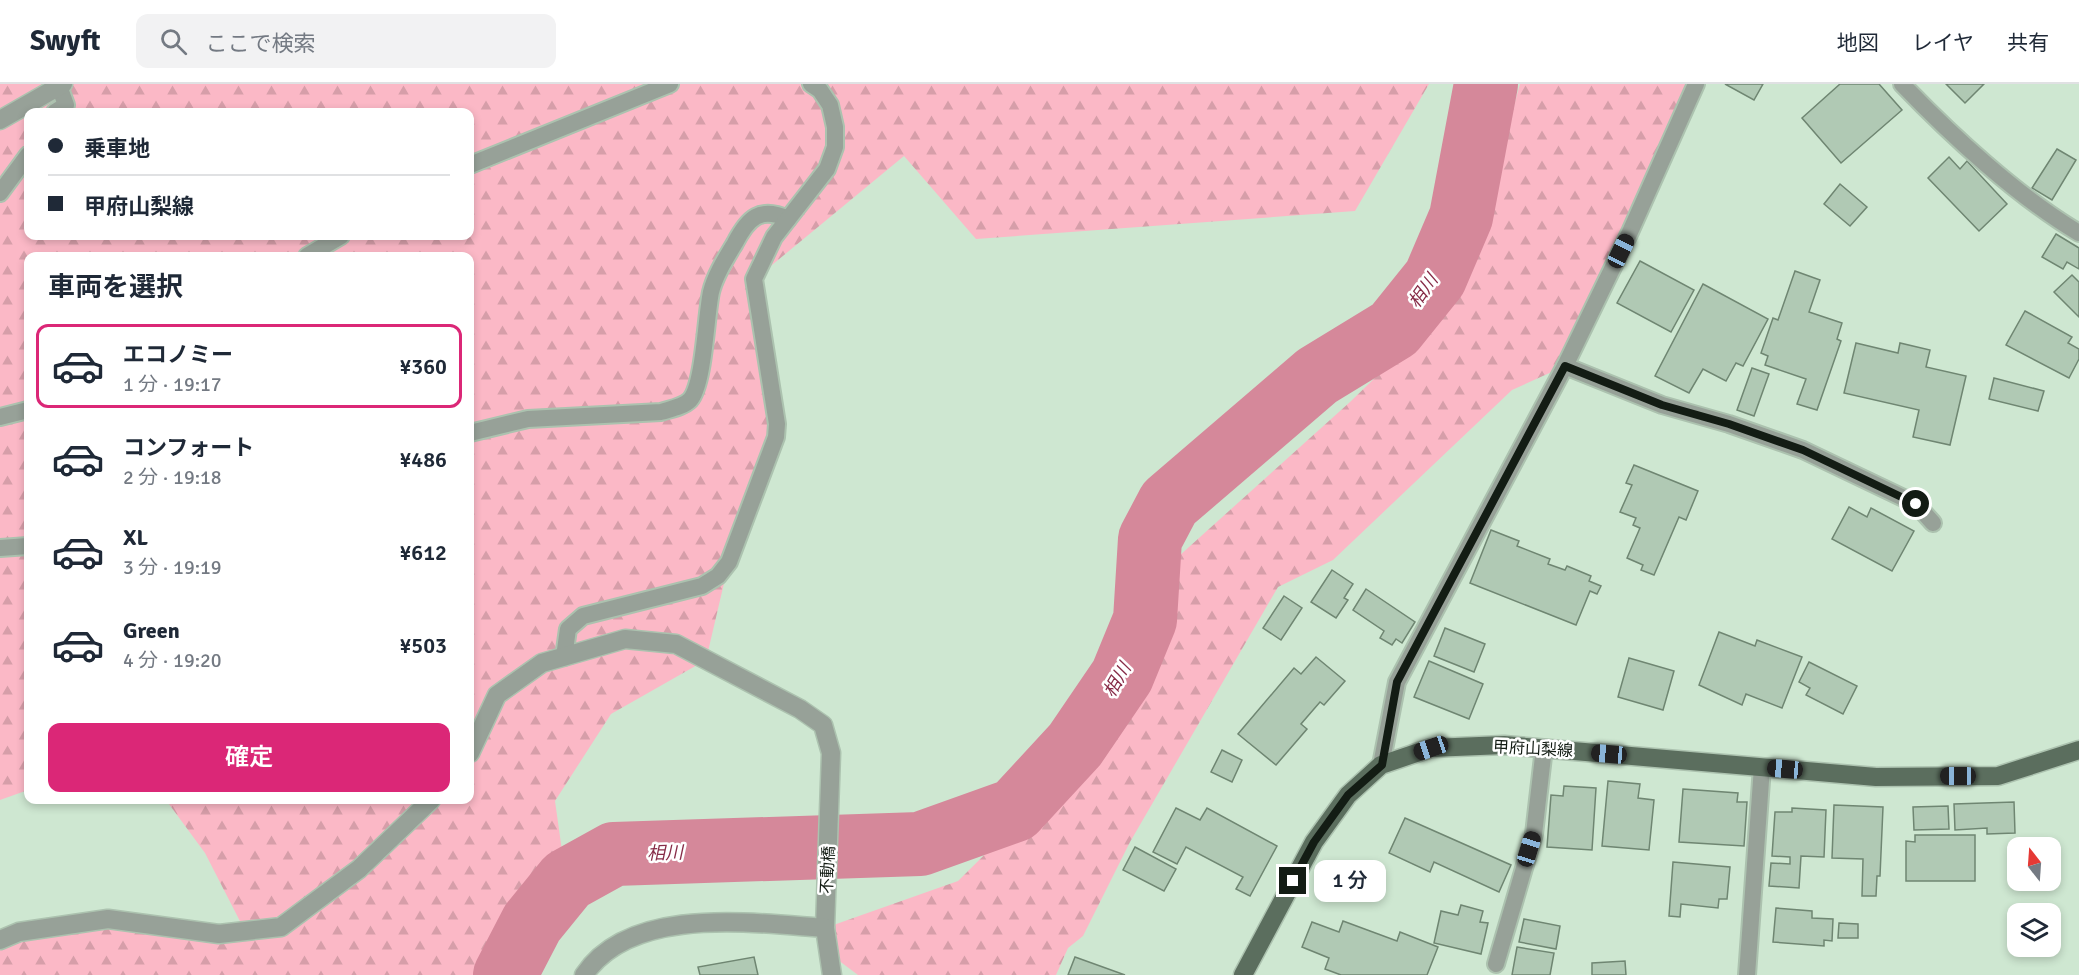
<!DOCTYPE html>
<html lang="ja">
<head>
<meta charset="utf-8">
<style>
	:root { --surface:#fff; --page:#f2f2f3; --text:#1f2937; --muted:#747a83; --line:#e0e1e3; --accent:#db2777 }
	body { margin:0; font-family:Signika,"Noto Sans JP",sans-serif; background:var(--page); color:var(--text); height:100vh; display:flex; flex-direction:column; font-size:22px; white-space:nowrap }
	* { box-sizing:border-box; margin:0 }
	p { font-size:20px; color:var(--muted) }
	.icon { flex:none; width:33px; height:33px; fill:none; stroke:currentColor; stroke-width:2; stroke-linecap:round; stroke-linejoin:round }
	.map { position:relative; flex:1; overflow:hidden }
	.side { position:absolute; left:24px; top:168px; width:450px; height:552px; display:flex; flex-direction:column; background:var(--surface); border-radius:12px; box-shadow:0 3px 9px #0003 }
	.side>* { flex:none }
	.top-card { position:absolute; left:24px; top:24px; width:450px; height:132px; border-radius:12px; box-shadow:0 3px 9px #0003; display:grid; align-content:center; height:132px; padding:0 24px; background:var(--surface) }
	.needle { width:39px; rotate:343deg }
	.tools { position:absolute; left:2007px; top:753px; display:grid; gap:12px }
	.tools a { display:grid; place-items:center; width:54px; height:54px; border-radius:12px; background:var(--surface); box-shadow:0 3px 9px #0003; font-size:30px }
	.end { position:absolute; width:27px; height:27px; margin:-14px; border:8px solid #131c14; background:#fff; box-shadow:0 0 0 3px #fff }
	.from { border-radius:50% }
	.bubble { position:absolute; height:42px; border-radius:12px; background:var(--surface); box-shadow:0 3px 9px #0003; font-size:20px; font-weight:600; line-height:42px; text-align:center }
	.car { position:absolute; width:18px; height:36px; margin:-18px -9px; border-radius:8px; box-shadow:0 0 4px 2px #0007; background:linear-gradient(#222 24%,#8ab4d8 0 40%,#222 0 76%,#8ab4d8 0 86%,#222 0) }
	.top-card b { display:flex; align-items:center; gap:21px; height:57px; font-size:22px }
	.top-card b+b { border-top:2px solid var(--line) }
	.top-card i { width:15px; height:15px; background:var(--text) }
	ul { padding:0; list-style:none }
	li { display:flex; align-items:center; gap:18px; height:84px; margin:0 12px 9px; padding:0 12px; border:3px solid transparent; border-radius:12px }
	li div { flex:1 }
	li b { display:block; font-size:22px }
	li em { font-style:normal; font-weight:600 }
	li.on { border-color:var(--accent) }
	li>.icon { width:54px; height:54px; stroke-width:1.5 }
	h2 { padding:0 24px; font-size:27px; line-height:72px }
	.cta { display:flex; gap:12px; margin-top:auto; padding:12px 24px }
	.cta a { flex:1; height:69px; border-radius:12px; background:var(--accent); color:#fff; font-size:24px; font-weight:600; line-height:69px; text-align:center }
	header { display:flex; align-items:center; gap:36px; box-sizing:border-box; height:84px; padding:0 30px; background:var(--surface); border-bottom:2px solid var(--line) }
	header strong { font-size:28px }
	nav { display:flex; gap:33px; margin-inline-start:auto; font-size:21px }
	.search { width:420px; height:54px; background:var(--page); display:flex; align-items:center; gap:15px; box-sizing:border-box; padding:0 21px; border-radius:12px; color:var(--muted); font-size:22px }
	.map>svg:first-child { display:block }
</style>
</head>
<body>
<header>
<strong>Swyft</strong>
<div class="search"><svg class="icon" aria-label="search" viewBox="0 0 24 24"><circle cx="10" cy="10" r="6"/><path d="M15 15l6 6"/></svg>ここで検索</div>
<nav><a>地図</a><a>レイヤ</a><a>共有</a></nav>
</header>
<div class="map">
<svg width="2079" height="891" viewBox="0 0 2079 891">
	<defs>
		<pattern id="forest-firs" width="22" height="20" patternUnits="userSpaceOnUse" patternTransform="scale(1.5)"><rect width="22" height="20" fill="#fbb8c6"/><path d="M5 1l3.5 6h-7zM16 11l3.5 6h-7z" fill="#d69ea9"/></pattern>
	</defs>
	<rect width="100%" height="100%" fill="#cee7d1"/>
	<g fill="url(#forest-firs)" fill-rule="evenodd">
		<path d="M0,0H1429L1355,127L976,155L904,72L755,195L777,340L729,478L706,576L611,630L555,717L564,781L484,891H0V856L108,835L245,847L205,769L166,716H470V172H28V706L0,716ZM28,28H470V152H28Z"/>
		<path d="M1520,0H1696L1565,282L1512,306L1333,476L1278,503L1130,758L1083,852L1068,864L1056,891H858L830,870L825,844L958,797L1080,676L1145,568L1156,510L1179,472L1350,318L1461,211Z"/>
	</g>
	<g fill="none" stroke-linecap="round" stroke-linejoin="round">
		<path stroke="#d5889a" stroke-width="64" d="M505,891L532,839L567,796L614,770L920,760L1015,726L1075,661L1122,592L1145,536L1150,455L1169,419L1317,292L1394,245L1435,194L1461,133L1486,0"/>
	</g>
	<g fill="#b0c9b4" stroke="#6f8672" stroke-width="1.5">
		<path d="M1725,0H1763L1754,16Z"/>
		<path d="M1840,0H1879L1902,26L1841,79L1802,34Z"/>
		<path d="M1946,0H1984L1965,19Z"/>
		<path d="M2057,65L2076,76L2052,116L2032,104Z"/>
		<path d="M1949,73L1960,85L1967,77L2007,120L1979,147L1928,94Z"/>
		<path d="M1840,100L1867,123L1850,142L1824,120Z"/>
		<path d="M2056,150L2079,164V185L2067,178L2063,185L2042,173Z"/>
		<path d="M1640,177L1694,206L1671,248L1617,219Z"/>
		<path d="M1795,187L1820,196L1809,228L1842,239L1837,255L1841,257L1817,326L1797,320L1806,295L1765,281L1768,272L1761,269L1773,234L1778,236Z"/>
		<path d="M2072,191L2079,198V233L2054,208Z"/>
		<path d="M1703,200L1768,235L1743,282L1736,279L1726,297L1703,285L1689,309L1655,292Z"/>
		<path d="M2025,227L2072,253L2068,259L2079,265V275L2069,294L2006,261Z"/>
		<path d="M1856,259L1898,269L1900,259L1930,266L1926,283L1966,292L1950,361L1913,353L1919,326L1844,309Z"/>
		<path d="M1752,284L1769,290L1754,332L1737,326Z"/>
		<path d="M1994,294L2044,307L2038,327L1989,315Z"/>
		<path d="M1634,381L1698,407L1686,436L1679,433L1654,491L1641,486L1643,481L1627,474L1640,444L1633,441L1636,434L1620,428L1632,401L1626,399Z"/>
		<path d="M1849,423L1867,433L1871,424L1914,447L1892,487L1832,455Z"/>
		<path d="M1491,446L1519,457L1517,462L1550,475L1548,480L1565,486L1567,482L1591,492L1589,497L1601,502L1597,510L1590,507L1576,541L1470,499Z"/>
		<path d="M1332,486L1353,500L1344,514L1348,516L1336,534L1311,518Z"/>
		<path d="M1366,505L1415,538L1402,559L1396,555L1392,561L1380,554L1384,547L1353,526Z"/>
		<path d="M1284,512L1302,524L1281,556L1263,544Z"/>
		<path d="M1445,544L1485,560L1474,588L1434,572Z"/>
		<path d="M1719,548L1755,562L1757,556L1802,573L1782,624L1746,610L1742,621L1699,601Z"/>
		<path d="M1316,573L1345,597L1324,621L1320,618L1301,640L1307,645L1276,681L1238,650L1294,584L1301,590Z"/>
		<path d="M1629,574L1674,587L1663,626L1618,613Z"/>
		<path d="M1429,577L1483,600L1469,635L1414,613Z"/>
		<path d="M1809,578L1857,602L1843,630L1806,611L1810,604L1799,598Z"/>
		<path d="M1222,666L1242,676L1232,698L1211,688Z"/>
		<path d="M1608,697L1640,700L1638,714L1654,716L1649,766L1602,762Z"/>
		<path d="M1564,702L1596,704L1592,766L1547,763L1551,711L1563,712Z"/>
		<path d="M1683,705L1738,709L1737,718H1747L1744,762L1679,758Z"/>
		<path d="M2014,718L2015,749L1987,750V744L1955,746L1954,720Z"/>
		<path d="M1834,721L1883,723L1880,792H1877L1876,812H1862L1863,775L1832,774Z"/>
		<path d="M1948,722L1949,745L1914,746L1913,723Z"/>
		<path d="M1176,724L1200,736L1207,724L1277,762L1250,812L1236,805L1243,793L1186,763L1177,780L1153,768Z"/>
		<path d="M1792,724L1826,726L1824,773L1801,772L1799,804L1769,802L1771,779L1790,780V773L1772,772L1775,728H1792Z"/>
		<path d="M1405,734L1511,781L1499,808L1434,778L1430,788L1389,769Z"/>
		<path d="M1915,751H1975V797H1906V757L1915,758Z"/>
		<path d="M1135,763L1176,785L1164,807L1123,786Z"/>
		<path d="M1673,778L1730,783L1727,815H1719L1718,824L1681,820L1680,833L1669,832Z"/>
		<path d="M2020,796H2038L2036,801Z"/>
		<path d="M1461,821L1483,827L1480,838L1488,839L1481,870L1434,859L1441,827L1458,831Z"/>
		<path d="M1776,824L1812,827V834L1833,835L1832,857L1824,856V862L1773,858Z"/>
		<path d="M1524,835L1560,842L1556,865L1519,858Z"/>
		<path d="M1343,837L1397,857L1400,848L1438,863L1427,891H1341L1325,885L1329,874L1302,863L1312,838L1339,848Z"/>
		<path d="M1839,839L1858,840V854H1838Z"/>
		<path d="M1517,863L1554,869L1550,891H1512Z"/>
		<path d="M754,873L758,891H700L698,883Z"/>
		<path d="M1075,873L1125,891H1068Z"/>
		<path d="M1625,877L1626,891H1592V879Z"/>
	</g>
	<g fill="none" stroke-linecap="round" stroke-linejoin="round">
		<defs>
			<g id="service">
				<path d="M1902,0C1951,51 2018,113 2079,149"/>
				<path d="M55,28L66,21L59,2"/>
				<path d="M470,81L670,0"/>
				<path d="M0,109L28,71"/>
				<path d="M307,172L341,152"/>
				<path d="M1565,282L1662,321L1729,340L1803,366L1916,420L1933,439"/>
				<path d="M0,333L28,326"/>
				<path d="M470,349L528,335L661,328C670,325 683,323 690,316C704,301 706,231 711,208C715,191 726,174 735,159C748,134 760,122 788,135"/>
				<path d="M0,464L28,462"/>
				<path d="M564,573L568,545L583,532L702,502L718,492L729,478L776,353L777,340L754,195L774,153L827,85L835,63V43L830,21L820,6L811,0"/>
				<path d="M1381,681L1397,598L1565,282L1630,148L1696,0"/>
				<path d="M1496,880L1534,750L1544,664"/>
				<path d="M1747,891L1762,683"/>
			</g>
			<g id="minor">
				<path d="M0,36L63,0"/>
				<path d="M470,669L497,611L542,579L625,555L676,560L800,625L823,641L831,669L825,844"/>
				<path d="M0,856L19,848L108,835L219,850L281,843L359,785L431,716"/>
				<path d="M584,891C631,821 753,839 825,844L832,891"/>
			</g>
			<path id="primary" d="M1243,891L1314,758L1348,711L1381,681L1431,664L1504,661L1876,693L1998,692L2079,666"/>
		</defs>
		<use href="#service" stroke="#acc2af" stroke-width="20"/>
		<use href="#minor" stroke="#acc2af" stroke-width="21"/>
		<use href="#primary" stroke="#acc2af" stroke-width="21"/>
		<use href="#service" stroke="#97a198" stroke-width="16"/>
		<use href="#minor" stroke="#97a198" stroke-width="18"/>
		<use href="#primary" stroke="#5b6e5e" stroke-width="18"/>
	</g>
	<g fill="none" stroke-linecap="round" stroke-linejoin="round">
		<path stroke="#131c14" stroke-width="8" d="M1293,797L1314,758L1348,711L1382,681L1397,598L1565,282L1662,321L1729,340L1803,366L1916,420"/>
	</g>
	<g text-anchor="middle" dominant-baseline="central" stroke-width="5" stroke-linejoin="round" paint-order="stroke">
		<g font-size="16" fill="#131c14" stroke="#fff">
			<text transform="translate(1533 665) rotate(3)">甲府山梨線</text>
			<text transform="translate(828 786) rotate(-87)">不動橋</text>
		</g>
		<g font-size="18" font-style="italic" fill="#872c48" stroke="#fff">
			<text transform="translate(1423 207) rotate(-55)">相川</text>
			<text transform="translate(1117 596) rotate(-60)">相川</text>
			<text transform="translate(665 769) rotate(-2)">相川</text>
		</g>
	</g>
</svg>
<div class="tools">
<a><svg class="needle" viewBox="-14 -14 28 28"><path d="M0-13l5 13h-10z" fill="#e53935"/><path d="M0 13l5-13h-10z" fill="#747a83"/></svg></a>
<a><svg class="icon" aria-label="layers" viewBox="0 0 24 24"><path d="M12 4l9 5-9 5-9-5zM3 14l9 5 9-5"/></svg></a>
</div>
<i class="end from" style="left:1916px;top:420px"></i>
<i class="end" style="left:1293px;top:797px"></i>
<div class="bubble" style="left:1314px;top:776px;width:72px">1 分</div>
<i class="car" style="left:1621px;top:167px;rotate:26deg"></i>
<i class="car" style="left:1431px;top:664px;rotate:251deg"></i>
<i class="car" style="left:1609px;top:670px;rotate:275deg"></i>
<i class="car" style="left:1785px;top:685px;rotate:275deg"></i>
<i class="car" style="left:1958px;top:692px;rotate:270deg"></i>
<i class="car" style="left:1529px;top:765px;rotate:17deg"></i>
<div class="top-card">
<b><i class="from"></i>乗車地</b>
<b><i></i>甲府山梨線</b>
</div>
<section class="side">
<h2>車両を選択</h2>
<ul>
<li class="on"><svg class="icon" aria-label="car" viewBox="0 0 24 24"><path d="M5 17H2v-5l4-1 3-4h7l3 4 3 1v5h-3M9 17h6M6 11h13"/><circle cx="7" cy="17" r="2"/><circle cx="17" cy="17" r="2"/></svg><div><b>エコノミー</b><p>1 分 · 19:17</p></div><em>¥360</em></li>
<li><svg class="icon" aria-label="car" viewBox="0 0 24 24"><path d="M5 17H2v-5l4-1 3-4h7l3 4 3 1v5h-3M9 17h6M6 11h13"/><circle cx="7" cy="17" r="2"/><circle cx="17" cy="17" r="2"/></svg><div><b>コンフォート</b><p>2 分 · 19:18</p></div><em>¥486</em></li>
<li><svg class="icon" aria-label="car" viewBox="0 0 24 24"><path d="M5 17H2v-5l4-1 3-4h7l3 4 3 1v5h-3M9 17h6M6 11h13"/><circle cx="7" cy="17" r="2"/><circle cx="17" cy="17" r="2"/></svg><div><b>XL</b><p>3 分 · 19:19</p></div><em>¥612</em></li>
<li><svg class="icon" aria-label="car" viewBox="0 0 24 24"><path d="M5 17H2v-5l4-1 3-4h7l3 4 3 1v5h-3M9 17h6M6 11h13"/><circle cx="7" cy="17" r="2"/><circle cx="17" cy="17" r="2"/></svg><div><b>Green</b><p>4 分 · 19:20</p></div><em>¥503</em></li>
</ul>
<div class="cta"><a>確定</a></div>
</section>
</div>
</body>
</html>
